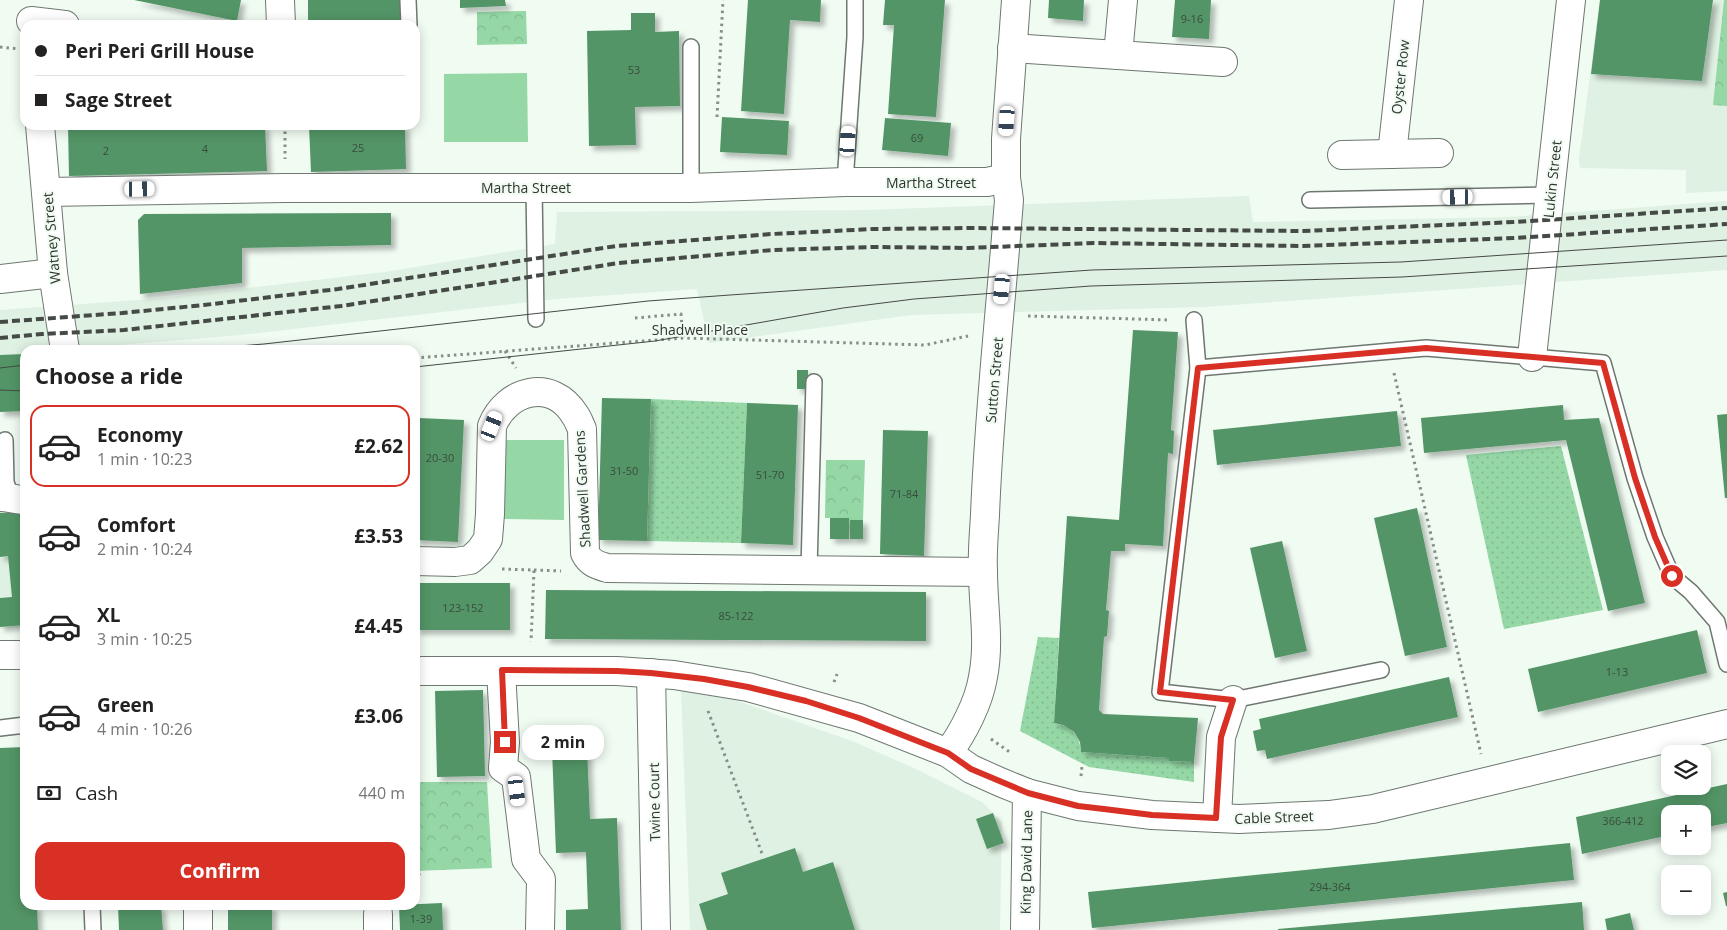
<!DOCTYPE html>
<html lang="en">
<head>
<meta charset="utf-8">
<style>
	:root { --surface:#fff; --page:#f2f2f2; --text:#222; --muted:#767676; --line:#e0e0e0; --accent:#d93025 }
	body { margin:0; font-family:"Open Sans",sans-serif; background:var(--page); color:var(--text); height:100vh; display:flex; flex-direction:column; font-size:19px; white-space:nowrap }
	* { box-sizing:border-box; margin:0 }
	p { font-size:16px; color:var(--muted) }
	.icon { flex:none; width:28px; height:28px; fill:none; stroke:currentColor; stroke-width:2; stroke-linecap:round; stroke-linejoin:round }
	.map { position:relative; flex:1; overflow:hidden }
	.drawer { position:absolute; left:20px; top:345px; width:400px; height:565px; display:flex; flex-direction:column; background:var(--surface); border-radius:15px; box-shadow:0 2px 12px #0003 }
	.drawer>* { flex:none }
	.hud { position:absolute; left:20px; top:20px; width:400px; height:110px; border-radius:15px; box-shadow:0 2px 12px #0003; display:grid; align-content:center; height:110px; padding:0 15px; background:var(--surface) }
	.fabs { position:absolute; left:1661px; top:745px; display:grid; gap:10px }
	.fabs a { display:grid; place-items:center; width:50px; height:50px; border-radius:10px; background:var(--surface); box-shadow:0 2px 12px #0003; font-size:25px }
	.end { position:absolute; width:22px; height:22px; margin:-11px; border:6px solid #d93025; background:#fff; box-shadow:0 0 0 2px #fff }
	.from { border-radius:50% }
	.bubble { position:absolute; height:35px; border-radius:15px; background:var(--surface); box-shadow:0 2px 12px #0003; font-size:16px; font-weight:700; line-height:35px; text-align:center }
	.car { position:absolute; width:15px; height:30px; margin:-15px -8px; border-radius:6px; box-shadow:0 0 4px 1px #0007; background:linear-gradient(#fff 24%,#345 0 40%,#fff 0 76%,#345 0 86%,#fff 0) }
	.hud b { display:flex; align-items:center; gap:18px; height:48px; font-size:19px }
	.hud b+b { border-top:1px solid var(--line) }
	.hud i { width:12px; height:12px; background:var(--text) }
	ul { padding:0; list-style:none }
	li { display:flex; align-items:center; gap:15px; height:82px; margin:0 10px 8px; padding:0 5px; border:2px solid transparent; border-radius:15px }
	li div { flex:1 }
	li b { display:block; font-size:19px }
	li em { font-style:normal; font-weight:700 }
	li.on { border-color:var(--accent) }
	li>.icon { width:45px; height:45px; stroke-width:1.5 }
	h2 { padding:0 15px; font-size:22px; line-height:60px }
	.pay { display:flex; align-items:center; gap:12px; height:55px; padding:0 15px; font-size:19px }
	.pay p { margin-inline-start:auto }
	.primary-button { display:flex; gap:10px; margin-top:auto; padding:10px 15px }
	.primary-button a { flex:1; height:58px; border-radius:15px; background:var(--accent); color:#fff; font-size:20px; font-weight:700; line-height:58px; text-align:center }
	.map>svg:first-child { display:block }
</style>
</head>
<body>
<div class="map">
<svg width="1727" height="930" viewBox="0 0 1727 930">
	<defs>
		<pattern id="grass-dots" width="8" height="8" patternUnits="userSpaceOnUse" patternTransform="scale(1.25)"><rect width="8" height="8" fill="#95d8a6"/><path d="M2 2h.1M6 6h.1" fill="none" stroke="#81ba8f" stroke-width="1.8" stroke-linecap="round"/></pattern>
		<pattern id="park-crowns" width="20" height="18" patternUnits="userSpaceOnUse" patternTransform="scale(1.25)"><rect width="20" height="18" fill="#95d8a6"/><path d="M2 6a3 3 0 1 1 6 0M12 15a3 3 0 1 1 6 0" fill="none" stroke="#81ba8f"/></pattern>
		<filter id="shadow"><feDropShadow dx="4.5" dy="4.5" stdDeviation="2.5" flood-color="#0004"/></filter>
	</defs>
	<rect width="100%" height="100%" fill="#f0fbf2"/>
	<g fill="#dff1e2">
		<path d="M1600,0H1727V191L1686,193V170L1580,168L1579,159Z"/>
		<path d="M1249,196L1253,222L1509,217L1727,201V270L1203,307L911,315L709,343L697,289L556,299L241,335L95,347L94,350H25V395H0V310L152,299L385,272L555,244L557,212L867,210Z"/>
		<path d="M25,505V627L0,629V506Z"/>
		<path d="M681,686L691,687L694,693L735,700L852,741L914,768L982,802L1002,822L1000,930H690Z"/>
	</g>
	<g fill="url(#grass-dots)">
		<path d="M651,399L747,403L741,543L647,541Z"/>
		<path d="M1561,446L1603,610L1504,629L1466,455Z"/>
		<path d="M1038,637L1059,638L1054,723C1070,726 1080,735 1081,752L1169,758L1170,761L1194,762V782L1089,767L1020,731Z"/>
	</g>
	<g fill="url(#park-crowns)">
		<path d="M1724,0H1727V106L1713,105Z"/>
		<path d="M526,11L527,44L477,45V12Z"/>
		<path d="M826,460H865L863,520H850V535L849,518H825Z"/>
		<path d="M415,782H487L492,868L415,871Z"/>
	</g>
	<g fill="#95d8a6">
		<path d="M527,73L528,142H444V74Z"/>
		<path d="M504,440H564V520L504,519Z"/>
	</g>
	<g fill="#539566" filter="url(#shadow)">
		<path d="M134,0H241L237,21Z"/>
		<path d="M308,0H402L403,25H308Z"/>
		<path d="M460,0H505L506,6L460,8Z"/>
		<path d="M748,0H821L820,22L790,20L784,114L741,111Z"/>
		<path d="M885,0H945L936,117L888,114L894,25H883Z"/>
		<path d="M1049,0H1084L1083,21L1048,18Z"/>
		<path d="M1175,0H1211L1209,39L1172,37Z"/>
		<path d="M1600,0H1713L1702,81L1591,74Z"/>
		<path d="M631,13H655V32L679,31L680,106L635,107L636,145L589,146L587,31L631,30Z"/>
		<path d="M722,117L789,121L787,155L720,152Z"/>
		<path d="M885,118L951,123L948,156L882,150Z"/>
		<path d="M68,125H265L267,171L69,176Z"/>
		<path d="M309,125H405L406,169L311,172Z"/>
		<path d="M391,213V245L242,248V283L140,294L138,220L144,214Z"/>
		<path d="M1133,330L1178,332L1171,430L1174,431L1173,454L1168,453L1163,546L1125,544V551H1111L1106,610L1109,611L1107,636L1104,637L1099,710L1103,714L1198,718L1194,762L1169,761V758L1081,752L1080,742L1074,732L1063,725L1054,723L1067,516L1119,520Z"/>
		<path d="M25,354V411L0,412V355Z"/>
		<rect x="797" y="370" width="11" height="19"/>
		<path d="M602,398L651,399L647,541L598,540Z"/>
		<path d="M747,403L798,405L793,545L741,543Z"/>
		<path d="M1563,405L1564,420L1599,418L1645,603L1608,611L1566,440L1424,453L1421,418Z"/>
		<path d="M1397,411L1401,446L1217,465L1213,430Z"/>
		<path d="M1727,414V498H1725L1717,415Z"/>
		<path d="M419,418L464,420L458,542L415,540V495Z"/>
		<path d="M883,430L928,431L924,556L880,554Z"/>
		<path d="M1417,508L1447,647L1405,656L1374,518Z"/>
		<path d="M25,512V625L0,627V598L12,597L8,556L0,557V513Z"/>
		<rect x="830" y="518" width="19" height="21"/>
		<rect x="850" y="520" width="13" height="19"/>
		<path d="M1282,541L1307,651L1275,658L1250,548Z"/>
		<rect x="415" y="583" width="95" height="47"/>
		<path d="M546,590L926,592V641L545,639Z"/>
		<path d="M1697,630L1707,673L1538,712L1528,669Z"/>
		<path d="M1449,677L1458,717L1267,759L1265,750L1257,751L1253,731L1261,729L1259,719Z"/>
		<path d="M483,690L485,776L437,777L435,691Z"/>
		<path d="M25,747V905H37L38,930H0V748Z"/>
		<path d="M587,747L590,819L617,818L621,930H566V910L588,909L586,852L556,853L552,749Z"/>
		<path d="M1727,784V823L1702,828V814H1670V835L1582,854L1576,817Z"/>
		<path d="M993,813L1004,843L987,849L976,819Z"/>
		<path d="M1570,843L1574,880L1092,928L1088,892Z"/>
		<path d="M795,848L803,872L833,862L855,930H707L699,904L728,894L721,873Z"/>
		<path d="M1727,892V906H1726L1723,893Z"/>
		<path d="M1582,902L1584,930H1278V929Z"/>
		<path d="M442,903L443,930H400L399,905Z"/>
		<path d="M118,905H161L163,930H119Z"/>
		<rect x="228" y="905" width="44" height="25"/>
		<path d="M1630,913L1634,930H1607L1605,919Z"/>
	</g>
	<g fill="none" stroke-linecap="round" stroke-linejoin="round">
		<defs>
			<g id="lane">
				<path d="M408,0L409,25"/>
				<path d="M691,47V188"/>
				<path d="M845,182L855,37V0"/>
				<path d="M534,187L536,319"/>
				<path d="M1310,200L1550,195"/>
				<path d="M1194,320L1198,368L1160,692L1233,700L1381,670"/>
				<path d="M1198,368L1426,348L1603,363L1635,478L1655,537L1672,576L1691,592L1717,622L1727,664"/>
				<path d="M5,440L6,482L11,497"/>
				<path d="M809,569L814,382"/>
				<path d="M0,728L25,725"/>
				<path d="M92,905L93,930"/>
			</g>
			<g id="street">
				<path d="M280,0L281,25"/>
				<path d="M31,21L65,25"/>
				<path d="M1012,48L1223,62"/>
				<path d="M1118,55L1123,0"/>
				<path d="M40,125L53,273L65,350"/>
				<path d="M1392,154L1409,0"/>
				<path d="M1342,155L1439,153"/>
				<path d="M47,192L285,188H691L845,182H987L1006,178"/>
				<path d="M0,279L53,273"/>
				<path d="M1532,357L1571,0"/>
				<path d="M0,497C9,497 16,500 25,500"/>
				<path d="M415,561L455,562L470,560L480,551L488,539L490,514L492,426C507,389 552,378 575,415C578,419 580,425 582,429L585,553C590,563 597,565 607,568L983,572"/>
				<path d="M501,671L505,742L503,768L516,777L526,859L541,879L540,930"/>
				<path d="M651,673L656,930"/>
				<path d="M948,753C963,733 979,702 983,677C990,642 983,607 983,571C982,553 984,533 985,515C989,410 1001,305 1009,200L1006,178V139L1016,0"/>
				<path d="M1217,818L1221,737L1233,700"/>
				<path d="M198,905V930"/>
				<path d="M378,914V930"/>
				<path d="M1025,930L1027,793"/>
			</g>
			<g id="secondary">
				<path d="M0,655H25"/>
				<path d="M415,671H617L674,675L748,687L859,718L948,753L971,769L1000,782L1027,793L1078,806L1152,815L1239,819L1329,815L1373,809L1727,724"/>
			</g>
		</defs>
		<use href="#lane" stroke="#6e7770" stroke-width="18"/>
		<use href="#street" stroke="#6e7770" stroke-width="30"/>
		<use href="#secondary" stroke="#6e7770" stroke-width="30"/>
		<g stroke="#878e88" stroke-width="3" stroke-dasharray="2.5 4" stroke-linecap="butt">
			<path d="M0,47L19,49"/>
			<path d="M717,117L723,0"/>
			<path d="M285,125V159"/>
			<path d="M1028,316L1171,320"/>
			<path d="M635,318L681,314L683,338"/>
			<path d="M505,351L516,368"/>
			<path d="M415,358L683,338L925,345L968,336"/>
			<path d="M1394,373L1481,754"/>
			<path d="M502,569L534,570L531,642"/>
			<path d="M534,570L561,571"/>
			<path d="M834,682L837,674"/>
			<path d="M708,711L763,856"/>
			<path d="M991,739L1011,753"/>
			<path d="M1081,776L1082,766"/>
			<path d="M415,878H419V871"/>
		</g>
		<use href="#lane" stroke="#fff" stroke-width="15"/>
		<use href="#street" stroke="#fff" stroke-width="28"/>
		<use href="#secondary" stroke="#fff" stroke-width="28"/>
		<g stroke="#454a46" stroke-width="1">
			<path d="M188,350L264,344L648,301L730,295L1092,270L1401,262L1727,240"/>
			<path d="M415,367L655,341L843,308L914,299L1091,286L1402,277L1727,256"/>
			<path d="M0,368L25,365"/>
			<path d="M0,390L25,391"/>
		</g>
		<g stroke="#454a46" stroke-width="4" stroke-dasharray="8 4" stroke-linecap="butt">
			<path d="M0,322L122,313L204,305L338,289L616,246L772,234L873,229L971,228L1302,231L1515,222L1727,208"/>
			<path d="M0,338L42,334L124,330L341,306L619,263L773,250L872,247L968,248L1094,243L1301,246L1516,238L1727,224"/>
		</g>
	</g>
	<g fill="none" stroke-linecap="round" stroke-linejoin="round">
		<path stroke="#d93025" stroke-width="6" d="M505,742L502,670L617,671L651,673L704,679L748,687L806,701L859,718L948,753L971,769L1028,793L1078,806L1104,809L1152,815L1216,818L1221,737L1233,700L1160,692L1198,368L1426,348L1603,363L1635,478L1655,537L1672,576"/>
	</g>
	<g text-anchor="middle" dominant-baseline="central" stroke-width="4" stroke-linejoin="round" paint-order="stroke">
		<g font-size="11" fill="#394c3e">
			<text x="1192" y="18">9-16</text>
			<text x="634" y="69">53</text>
			<text x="917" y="137">69</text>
			<text x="358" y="147">25</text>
			<text x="205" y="148">4</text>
			<text x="106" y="150">2</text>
			<text x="440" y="457">20-30</text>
			<text x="624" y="470">31-50</text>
			<text x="770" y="474">51-70</text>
			<text x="904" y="493">71-84</text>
			<text x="463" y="607">123-152</text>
			<text x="736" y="615">85-122</text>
			<text x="1617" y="671">1-13</text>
			<text x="1623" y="820">366-412</text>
			<text x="1330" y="886">294-364</text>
			<text x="421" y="918">1-39</text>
		</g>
		<g font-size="14" fill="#303431" stroke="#f0fbf2">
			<text transform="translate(1400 77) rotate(-84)">Oyster Row</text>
			<text transform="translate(1552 179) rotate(-84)">Lukin Street</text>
			<text x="931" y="182">Martha Street</text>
			<text x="526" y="187">Martha Street</text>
			<text transform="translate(51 238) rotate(-95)">Watney Street</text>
			<text x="700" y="329">Shadwell Place</text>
			<text transform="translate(994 380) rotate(-85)">Sutton Street</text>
			<text transform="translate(582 489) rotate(-93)">Shadwell Gardens</text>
			<text transform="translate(654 802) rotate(-91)">Twine Court</text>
			<text transform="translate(1274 817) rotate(-2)">Cable Street</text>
			<text transform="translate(1026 862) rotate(-89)">King David Lane</text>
		</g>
	</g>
</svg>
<div class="fabs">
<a><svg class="icon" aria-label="layers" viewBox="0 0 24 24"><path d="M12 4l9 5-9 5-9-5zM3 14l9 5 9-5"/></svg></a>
<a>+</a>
<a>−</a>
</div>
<i class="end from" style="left:1672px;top:576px"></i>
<i class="end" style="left:505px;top:742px"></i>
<div class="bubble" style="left:522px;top:725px;width:82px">2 min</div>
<i class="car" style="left:1007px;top:121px;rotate:184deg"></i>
<i class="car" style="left:848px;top:141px;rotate:4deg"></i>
<i class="car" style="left:140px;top:189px;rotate:89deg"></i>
<i class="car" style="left:1458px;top:197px;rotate:269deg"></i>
<i class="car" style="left:1002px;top:289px;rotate:185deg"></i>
<i class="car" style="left:492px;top:426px;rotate:22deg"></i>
<i class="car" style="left:517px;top:791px;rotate:173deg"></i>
<div class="hud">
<b><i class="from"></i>Peri Peri Grill House</b>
<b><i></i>Sage Street</b>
</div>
<section class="drawer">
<h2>Choose a ride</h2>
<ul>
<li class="on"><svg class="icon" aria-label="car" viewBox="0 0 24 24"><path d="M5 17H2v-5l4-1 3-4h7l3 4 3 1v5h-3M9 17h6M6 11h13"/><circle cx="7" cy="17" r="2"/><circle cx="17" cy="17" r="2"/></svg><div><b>Economy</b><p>1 min · 10:23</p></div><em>£2.62</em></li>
<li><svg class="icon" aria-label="car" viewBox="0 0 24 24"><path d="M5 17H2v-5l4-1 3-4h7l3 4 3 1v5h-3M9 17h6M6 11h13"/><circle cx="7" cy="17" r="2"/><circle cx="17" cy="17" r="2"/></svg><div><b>Comfort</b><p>2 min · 10:24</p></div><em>£3.53</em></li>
<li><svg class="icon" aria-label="car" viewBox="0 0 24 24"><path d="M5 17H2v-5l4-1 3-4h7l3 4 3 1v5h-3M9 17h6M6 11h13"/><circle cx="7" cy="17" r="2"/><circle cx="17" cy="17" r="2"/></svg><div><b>XL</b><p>3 min · 10:25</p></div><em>£4.45</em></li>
<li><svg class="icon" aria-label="car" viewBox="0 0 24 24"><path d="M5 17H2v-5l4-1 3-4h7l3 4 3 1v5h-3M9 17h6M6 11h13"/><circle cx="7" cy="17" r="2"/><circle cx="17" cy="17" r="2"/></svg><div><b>Green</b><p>4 min · 10:26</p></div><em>£3.06</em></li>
</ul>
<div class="pay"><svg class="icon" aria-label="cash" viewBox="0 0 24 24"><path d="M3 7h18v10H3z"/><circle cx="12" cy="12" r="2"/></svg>Cash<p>440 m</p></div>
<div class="primary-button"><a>Confirm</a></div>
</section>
</div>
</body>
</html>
